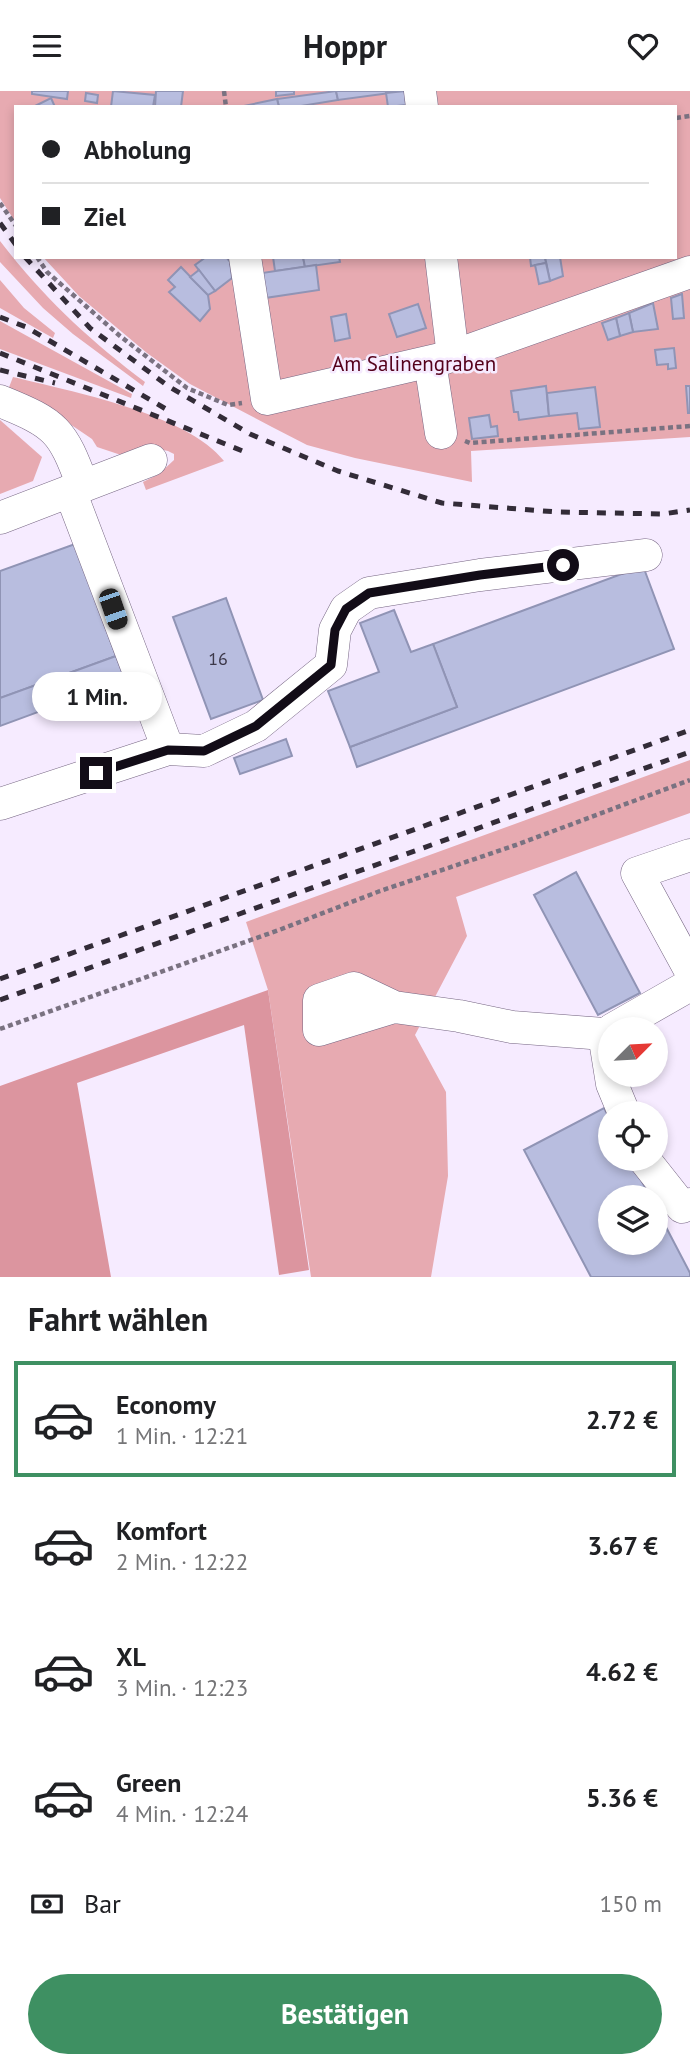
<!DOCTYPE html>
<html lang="de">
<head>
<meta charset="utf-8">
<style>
	:root { --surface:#fff; --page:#f6f6f6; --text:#202124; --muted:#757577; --line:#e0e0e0; --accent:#3e9062 }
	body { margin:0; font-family:"PT Sans",sans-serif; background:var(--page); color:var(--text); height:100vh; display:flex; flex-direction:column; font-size:26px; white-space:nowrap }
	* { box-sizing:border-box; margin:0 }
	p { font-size:23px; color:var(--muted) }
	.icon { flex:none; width:38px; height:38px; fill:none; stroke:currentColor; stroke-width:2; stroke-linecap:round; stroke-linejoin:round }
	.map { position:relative; height:1186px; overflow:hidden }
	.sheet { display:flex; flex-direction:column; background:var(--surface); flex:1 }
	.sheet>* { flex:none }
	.banner { position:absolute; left:14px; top:14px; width:663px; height:154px; border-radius:0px; box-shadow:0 4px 10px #0003; display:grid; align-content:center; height:154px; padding:0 28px; background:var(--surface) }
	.needle { width:46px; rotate:66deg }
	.buttons { position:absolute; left:598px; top:926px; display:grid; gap:14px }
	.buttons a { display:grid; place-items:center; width:70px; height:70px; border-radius:50%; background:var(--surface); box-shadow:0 4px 10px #0003; font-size:35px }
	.end { position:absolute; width:32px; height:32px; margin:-16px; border:9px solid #120c17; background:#fff; box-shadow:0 0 0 4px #fff }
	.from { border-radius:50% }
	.bubble { position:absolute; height:49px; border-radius:24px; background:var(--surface); box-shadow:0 4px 10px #0003; font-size:23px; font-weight:700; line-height:49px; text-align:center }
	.car { position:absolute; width:21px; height:42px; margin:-21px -10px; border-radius:9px; box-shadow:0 0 5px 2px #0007; background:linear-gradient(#222 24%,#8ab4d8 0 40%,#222 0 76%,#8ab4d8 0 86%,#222 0) }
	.banner b { display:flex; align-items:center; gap:24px; height:66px; font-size:26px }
	.banner b+b { border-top:2px solid var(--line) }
	.banner i { width:18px; height:18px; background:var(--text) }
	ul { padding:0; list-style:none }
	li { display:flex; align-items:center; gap:21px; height:116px; margin:0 14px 10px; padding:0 14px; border:4px solid transparent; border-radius:0px }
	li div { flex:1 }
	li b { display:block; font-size:26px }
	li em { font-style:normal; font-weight:700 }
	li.active { border-color:var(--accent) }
	li>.icon { width:63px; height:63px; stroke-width:1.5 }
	h2 { padding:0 28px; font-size:32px; line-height:84px }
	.pay { display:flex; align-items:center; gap:18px; height:77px; padding:0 28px; font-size:26px }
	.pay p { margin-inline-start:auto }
	.cta { display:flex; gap:14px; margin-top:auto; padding:14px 28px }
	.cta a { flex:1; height:80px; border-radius:42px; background:var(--accent); color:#fff; font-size:28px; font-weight:700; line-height:80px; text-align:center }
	header { display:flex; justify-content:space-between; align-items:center; height:91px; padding:0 28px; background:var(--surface); font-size:32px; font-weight:700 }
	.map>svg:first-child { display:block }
</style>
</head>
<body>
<header><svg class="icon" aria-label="menu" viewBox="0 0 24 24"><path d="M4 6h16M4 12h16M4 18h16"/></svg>Hoppr<svg class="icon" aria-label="heart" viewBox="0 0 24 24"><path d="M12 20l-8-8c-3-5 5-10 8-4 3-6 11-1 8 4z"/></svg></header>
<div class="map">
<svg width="690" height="1186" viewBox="0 0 690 1186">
	<rect width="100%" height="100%" fill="#f6ebff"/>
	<g fill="#e7aab1">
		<path d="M0,0H690V346L471,360L472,391L355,367L307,354L272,336L190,293L147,262L79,205L43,166H676V16H16V132L0,107Z"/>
		<path d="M0,150C43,206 89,249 145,291L143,295L73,243L43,217L0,171Z"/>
		<path d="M0,189L24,217L55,242L53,247L0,217Z"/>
		<path d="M0,230L132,303L131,307L0,258Z"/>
		<path d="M13,286C70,300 188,323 224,370L146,399L143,391L159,383L174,369V363L168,360L159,358L127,366L97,356L92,348L64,329L6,304Z"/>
		<path d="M0,329L42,366L33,390L0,403Z"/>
		<path d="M690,669V722L456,806L467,845L415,944L446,1001L448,1085L431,1186H311L268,899L246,831Z"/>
	</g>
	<path fill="#dc959f" d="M268,899L309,1179L279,1184L244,934L77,992L111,1186H0V995Z"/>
	<g fill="#b8bddf" stroke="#9094b5" stroke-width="2">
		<path d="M32,0H68L67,8L32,3Z"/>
		<path d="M113,0L155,4L153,16H111Z"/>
		<path d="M156,0H183L181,16H155Z"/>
		<path d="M276,0H294V3L276,5Z"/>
		<path d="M336,0L338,9L295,16H279L277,8Z"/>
		<path d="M336,0H405L338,9Z"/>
		<path d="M405,0L406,14L388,16L386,2Z"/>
		<path d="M86,2L98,4L97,12L85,10Z"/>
		<path d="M51,7L55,16H33Z"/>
		<path d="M277,8L279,16H239Z"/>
		<path d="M206,166H226L230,171L232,187L215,200L195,174Z"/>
		<path d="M273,166H303L305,176L275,180Z"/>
		<path d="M303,166H339L340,171L305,176Z"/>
		<path d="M530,166H545L546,172L531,175Z"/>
		<path d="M545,166H560L563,185L550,190Z"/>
		<path d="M546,172L550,190L539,193L535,174Z"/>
		<path d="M316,174L319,199L265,207L262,182Z"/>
		<path d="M181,176L208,204L210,218L200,230L169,201L175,196L168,189Z"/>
		<path d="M199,179L215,200L208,204L190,186Z"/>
		<path d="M682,203L684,227L673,228L671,207Z"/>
		<path d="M653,212L658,238L633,241L629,222Z"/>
		<path d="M418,213L426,237L397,246L389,223Z"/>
		<path d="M629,222L633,241L620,245L616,227Z"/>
		<path d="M346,223L350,247L335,250L331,226Z"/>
		<path d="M616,227L620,245L608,249L602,232Z"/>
		<path d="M674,257L676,277L668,278V273L657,274L655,259Z"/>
		<path d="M546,295L549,325L519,329L518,321H514L511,300Z"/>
		<path d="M686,295H690V322H688Z"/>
		<path d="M595,296L600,336L579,338L577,322L549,325L547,302Z"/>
		<path d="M489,324L491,336L497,335L498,345L472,348L469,327Z"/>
		<path d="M75,453L116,565L0,607V480Z"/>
		<path d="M643,475L674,558L357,676L350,656L457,616L433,553Z"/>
		<path d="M226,507L263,609L211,628L173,526Z"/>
		<path d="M394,519L411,561L433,553L457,616L350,656L328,600L379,581L360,532Z"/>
		<path d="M116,565L125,589L0,635V607Z"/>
		<path d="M286,648L292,665L240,683L234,667Z"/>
		<path d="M576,781L640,902L598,924L534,804Z"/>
		<path d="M604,1017L611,1030V1068H630L650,1106H611V1152H656V1117L690,1182V1186H591L524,1059Z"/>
	</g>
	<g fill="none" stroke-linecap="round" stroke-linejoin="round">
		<defs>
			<g id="minor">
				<path d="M420,0L422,16"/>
				<path d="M245,166L267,308L453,265L690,181"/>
				<path d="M441,166L453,265"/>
				<path d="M430,271L441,342"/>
				<path d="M0,310C57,333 62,339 83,395"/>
				<path d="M70,400L168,658"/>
				<path d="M0,427L151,369"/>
				<path d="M0,713L168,658L204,660L256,635L331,574L335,539L346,518L369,502L480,484L646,464"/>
				<path d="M690,764L637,782L690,879"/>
				<path d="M394,916L354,897L319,909V939L394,916L459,925L512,936L604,943"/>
				<path d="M613,938L690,894"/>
				<path d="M611,940L604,943L612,993L624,1022"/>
				<path d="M644,1068L682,1116L690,1113"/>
			</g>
		</defs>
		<use href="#minor" stroke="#756582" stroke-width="33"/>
		<g stroke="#7a7281" stroke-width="4.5" stroke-dasharray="5 3.5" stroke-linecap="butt">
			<path d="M224,0L226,16"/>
			<path d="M676,27L690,25"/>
			<path d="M0,112L16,135"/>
			<path d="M37,166L47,181L120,245L187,297L228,314L242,312"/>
			<path d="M465,350L470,352L690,335"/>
			<path d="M0,938L279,839L380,800L516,754L690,689"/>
		</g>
		<use href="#minor" stroke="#fff" stroke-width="32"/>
		<g stroke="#332c38" stroke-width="5" stroke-dasharray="9 9" stroke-linecap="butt">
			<path d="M0,132L16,154"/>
			<path d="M25,166L90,237L168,295L250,343L338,380L442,412L557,421L663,423L690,419"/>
			<path d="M0,226L26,236L171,321"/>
			<path d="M0,262L245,361"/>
			<path d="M0,279L55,292"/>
			<path d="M0,888L690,639"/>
			<path d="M0,909L690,661"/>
		</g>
	</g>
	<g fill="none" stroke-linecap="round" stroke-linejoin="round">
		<path stroke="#120c17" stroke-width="9" d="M96,682L168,659L204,660L256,635L331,574L335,539L346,518L369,502L480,484L563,474"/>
	</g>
	<g text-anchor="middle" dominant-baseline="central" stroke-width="5" stroke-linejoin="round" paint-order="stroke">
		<g font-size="18" fill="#3c3849">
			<text x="218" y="567">16</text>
		</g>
		<g font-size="21" fill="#54001b" stroke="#f6ebff">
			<text x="414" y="272">Am Salinengraben</text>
		</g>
	</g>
</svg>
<div class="buttons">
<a><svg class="needle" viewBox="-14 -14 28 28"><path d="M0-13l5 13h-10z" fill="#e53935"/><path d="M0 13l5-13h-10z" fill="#757577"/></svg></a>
<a><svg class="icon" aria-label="locate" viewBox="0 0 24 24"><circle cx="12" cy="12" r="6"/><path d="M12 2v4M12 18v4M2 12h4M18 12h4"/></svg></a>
<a><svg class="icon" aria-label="layers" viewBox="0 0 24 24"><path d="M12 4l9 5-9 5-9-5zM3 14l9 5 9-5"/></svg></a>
</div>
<i class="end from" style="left:563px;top:474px"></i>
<i class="end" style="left:96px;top:682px"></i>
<div class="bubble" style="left:32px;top:581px;width:130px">1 Min.</div>
<i class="car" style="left:113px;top:518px;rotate:161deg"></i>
<div class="banner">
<b><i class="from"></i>Abholung</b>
<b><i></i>Ziel</b>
</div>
</div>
<section class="sheet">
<h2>Fahrt wählen</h2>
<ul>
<li class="active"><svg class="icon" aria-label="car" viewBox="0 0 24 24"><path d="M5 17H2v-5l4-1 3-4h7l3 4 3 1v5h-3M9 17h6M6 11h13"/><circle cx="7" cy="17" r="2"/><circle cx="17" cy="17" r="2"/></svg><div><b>Economy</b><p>1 Min. · 12:21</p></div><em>2.72 €</em></li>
<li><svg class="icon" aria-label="car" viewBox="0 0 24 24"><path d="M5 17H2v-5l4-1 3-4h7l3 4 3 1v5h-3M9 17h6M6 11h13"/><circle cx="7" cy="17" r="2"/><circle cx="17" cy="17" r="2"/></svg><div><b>Komfort</b><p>2 Min. · 12:22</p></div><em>3.67 €</em></li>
<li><svg class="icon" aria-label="car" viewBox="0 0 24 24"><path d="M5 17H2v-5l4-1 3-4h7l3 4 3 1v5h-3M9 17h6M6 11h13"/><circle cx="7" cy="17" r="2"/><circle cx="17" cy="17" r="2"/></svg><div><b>XL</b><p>3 Min. · 12:23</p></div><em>4.62 €</em></li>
<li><svg class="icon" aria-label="car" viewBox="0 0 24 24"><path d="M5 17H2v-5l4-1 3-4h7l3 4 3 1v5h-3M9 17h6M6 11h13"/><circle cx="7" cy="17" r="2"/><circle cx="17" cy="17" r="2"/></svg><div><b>Green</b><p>4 Min. · 12:24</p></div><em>5.36 €</em></li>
</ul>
<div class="pay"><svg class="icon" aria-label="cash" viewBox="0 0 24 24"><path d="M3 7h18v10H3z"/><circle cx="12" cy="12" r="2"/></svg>Bar<p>150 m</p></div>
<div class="cta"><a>Bestätigen</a></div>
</section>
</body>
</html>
